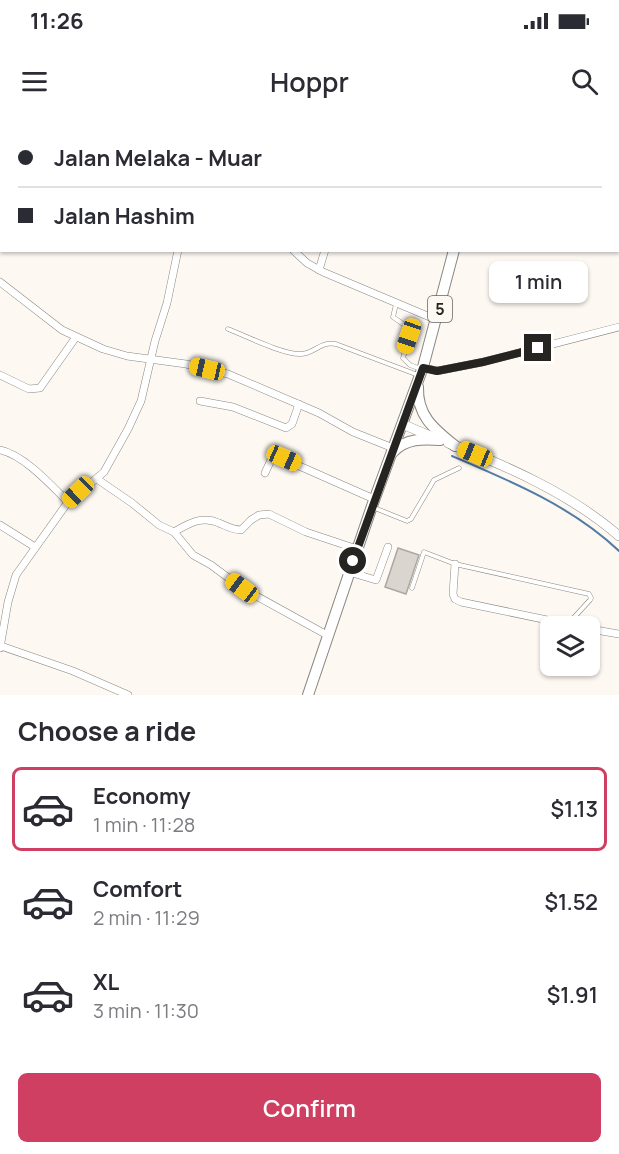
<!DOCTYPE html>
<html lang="en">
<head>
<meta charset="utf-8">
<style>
	:root { --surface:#fff; --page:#f2f2f3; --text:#2b2b33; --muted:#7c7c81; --line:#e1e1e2; --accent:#cf3f62 }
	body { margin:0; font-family:Manrope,sans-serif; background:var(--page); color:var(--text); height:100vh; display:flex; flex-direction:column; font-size:22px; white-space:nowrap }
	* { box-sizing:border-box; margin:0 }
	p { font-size:20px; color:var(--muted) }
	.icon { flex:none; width:33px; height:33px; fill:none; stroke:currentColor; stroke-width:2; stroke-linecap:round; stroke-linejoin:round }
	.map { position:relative; height:575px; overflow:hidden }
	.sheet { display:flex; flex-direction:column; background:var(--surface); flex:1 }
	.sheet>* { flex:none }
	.guide { position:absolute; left:0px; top:0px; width:620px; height:132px; box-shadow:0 2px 4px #0004; display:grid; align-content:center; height:132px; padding:0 18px; background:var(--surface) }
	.tools { position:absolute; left:540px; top:496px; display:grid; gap:12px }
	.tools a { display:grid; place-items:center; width:60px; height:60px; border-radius:9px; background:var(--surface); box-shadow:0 2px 4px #0004; font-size:30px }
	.end { position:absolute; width:27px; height:27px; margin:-14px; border:8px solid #252421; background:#fff; box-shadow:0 0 0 3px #fff }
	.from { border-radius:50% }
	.bubble { position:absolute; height:42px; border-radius:9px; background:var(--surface); box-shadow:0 2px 4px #0004; font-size:20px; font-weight:600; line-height:42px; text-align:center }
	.car { position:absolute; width:18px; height:36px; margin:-18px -9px; border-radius:8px; box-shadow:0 0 4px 2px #0007; background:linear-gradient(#f5c518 24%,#345 0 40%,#f5c518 0 76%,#345 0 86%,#f5c518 0) }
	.guide b { display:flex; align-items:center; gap:21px; height:57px; font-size:22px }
	.guide b+b { border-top:2px solid var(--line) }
	.guide i { width:15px; height:15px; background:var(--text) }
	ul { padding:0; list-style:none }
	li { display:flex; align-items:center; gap:18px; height:84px; margin:0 12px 9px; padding:0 6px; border:3px solid transparent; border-radius:9px }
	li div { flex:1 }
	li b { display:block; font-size:22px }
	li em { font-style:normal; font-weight:600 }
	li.active { border-color:var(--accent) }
	li>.icon { width:54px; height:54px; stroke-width:1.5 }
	h2 { padding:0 18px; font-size:27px; line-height:72px }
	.button { display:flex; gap:12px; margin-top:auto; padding:12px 18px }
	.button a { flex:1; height:69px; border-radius:9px; background:var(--accent); color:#fff; font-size:24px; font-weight:600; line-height:69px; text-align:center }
	.status { display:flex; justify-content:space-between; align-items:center; height:42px; padding:0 30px; background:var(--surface); direction:ltr }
	.status svg { height:16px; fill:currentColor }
	header { display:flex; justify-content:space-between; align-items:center; height:78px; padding:0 18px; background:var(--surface); font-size:27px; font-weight:600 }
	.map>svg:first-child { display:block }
</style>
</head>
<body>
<div class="status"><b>11:26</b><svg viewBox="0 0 49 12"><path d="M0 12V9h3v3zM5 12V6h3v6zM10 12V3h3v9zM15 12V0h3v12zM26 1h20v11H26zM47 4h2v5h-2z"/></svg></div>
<header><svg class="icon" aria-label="menu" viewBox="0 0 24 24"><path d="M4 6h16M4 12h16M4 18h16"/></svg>Hoppr<svg class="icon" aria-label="search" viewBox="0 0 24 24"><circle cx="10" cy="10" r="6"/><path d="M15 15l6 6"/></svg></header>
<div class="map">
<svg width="619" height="575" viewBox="0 0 619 575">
	<rect width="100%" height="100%" fill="#fdf8f2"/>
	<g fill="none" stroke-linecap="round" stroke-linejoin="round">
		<path stroke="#517ca4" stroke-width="2" d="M452,336C511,361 573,387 619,431"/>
	</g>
	<path fill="#dad5cf" stroke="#aca8a1" stroke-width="1.5" d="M398,428L419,435L406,474L385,467Z"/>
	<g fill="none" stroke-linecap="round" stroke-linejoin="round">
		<defs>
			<g id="lane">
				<path d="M396,184L393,197L406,206L410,212L403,238L410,245L421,249"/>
				<path d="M228,209C246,216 282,234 300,234C315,234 319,221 336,224L418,255"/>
				<path d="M372,387L407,401L411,399L434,360L459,348"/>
				<path d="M412,468L424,432L455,444L589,474L591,478L590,480L568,504"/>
			</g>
			<g id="street">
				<path d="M19,0L23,2"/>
				<path d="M222,0V2"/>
				<path d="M184,2V0"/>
				<path d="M0,47L2,51"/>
				<path d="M0,87L2,83"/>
				<path d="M293,130L307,143L323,152L437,200"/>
				<path d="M319,150L325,130"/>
				<path d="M0,162L62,210L103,229L127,236L186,244L228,254L319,293L353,312L393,328"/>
				<path d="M423,247L437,251L483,242L619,207"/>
				<path d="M0,255L29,269L40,268L76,217"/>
				<path d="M200,281L233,287L286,308L292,304L299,284"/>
				<path d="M0,330C24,335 51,365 68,382"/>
				<path d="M265,353L271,340L279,337L374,379"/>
				<path d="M97,359L132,383L159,405L174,412L193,435L211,445L242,468L327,515"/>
				<path d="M0,405L35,427"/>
				<path d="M174,412C188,404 202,395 219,403C226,406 233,410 241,410L251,400L259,395L269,394L306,412L357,429"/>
				<path d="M455,444L453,474L455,479L461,482L581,507"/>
				<path d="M349,452L376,460L388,427"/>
				<path d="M590,509L619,514"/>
				<path d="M1,526L73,551L128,575"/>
				<path d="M0,528L8,482L16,455L68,382L104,352L128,309L141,281L155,221L167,183L178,130"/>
			</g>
			<g id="secondary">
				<path d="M402,304L435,318"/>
				<path d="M448,323C507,346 571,374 619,416"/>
			</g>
			<g id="primary">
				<path d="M489,2V0"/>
				<path d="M418,267C417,296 434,309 455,326"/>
				<path d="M393,332C406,318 423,319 440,320"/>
				<path d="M308,575L372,386L423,247L454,130"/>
			</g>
		</defs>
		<use href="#lane" stroke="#8b8781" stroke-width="5"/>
		<use href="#street" stroke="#8b8781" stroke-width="8"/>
		<use href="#secondary" stroke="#8b8781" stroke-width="10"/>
		<use href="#primary" stroke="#8b8781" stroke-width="12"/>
		<use href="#lane" stroke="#fff" stroke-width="4"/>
		<use href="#street" stroke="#fff" stroke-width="7"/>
		<use href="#secondary" stroke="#fff" stroke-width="9"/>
		<use href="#primary" stroke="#fff" stroke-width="10"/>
	</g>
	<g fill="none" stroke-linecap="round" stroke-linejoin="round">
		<path stroke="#252421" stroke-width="8" d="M353,441L423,248L437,251L483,242L538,228"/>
	</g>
	<g text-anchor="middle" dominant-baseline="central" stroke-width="6" stroke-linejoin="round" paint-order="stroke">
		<rect fill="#fdf8f2" stroke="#666460" stroke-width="1.5" x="428" y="176" width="24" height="26" rx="4.5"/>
		<g font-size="16" font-weight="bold" fill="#252421">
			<text x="440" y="189">5</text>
		</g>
	</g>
</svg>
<div class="tools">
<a><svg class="icon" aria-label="layers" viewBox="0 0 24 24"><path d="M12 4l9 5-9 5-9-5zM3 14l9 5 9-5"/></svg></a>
</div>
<i class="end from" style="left:353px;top:441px"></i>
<i class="end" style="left:538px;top:228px"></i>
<div class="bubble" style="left:489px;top:141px;width:99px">1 min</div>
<i class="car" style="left:409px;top:216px;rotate:199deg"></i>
<i class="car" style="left:207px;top:249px;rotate:283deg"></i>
<i class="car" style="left:475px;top:334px;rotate:292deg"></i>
<i class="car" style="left:284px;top:338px;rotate:114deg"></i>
<i class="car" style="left:78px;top:372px;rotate:226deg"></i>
<i class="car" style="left:242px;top:468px;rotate:307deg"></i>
<div class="guide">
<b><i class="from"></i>Jalan Melaka - Muar</b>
<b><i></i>Jalan Hashim</b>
</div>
</div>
<section class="sheet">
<h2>Choose a ride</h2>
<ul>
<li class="active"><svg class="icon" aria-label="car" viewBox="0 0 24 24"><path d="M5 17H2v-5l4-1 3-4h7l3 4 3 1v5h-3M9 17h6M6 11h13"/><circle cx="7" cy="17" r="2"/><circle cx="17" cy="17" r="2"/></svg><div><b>Economy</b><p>1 min · 11:28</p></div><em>$1.13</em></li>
<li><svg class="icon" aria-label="car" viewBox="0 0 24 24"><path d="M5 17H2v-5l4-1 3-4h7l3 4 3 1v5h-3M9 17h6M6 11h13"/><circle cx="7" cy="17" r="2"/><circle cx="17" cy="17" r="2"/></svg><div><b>Comfort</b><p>2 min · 11:29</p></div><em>$1.52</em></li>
<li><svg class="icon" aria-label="car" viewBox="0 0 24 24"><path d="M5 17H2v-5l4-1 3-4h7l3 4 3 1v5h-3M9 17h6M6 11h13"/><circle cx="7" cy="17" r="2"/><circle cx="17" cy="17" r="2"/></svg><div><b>XL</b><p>3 min · 11:30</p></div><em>$1.91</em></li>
</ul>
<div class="button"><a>Confirm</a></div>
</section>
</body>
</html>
